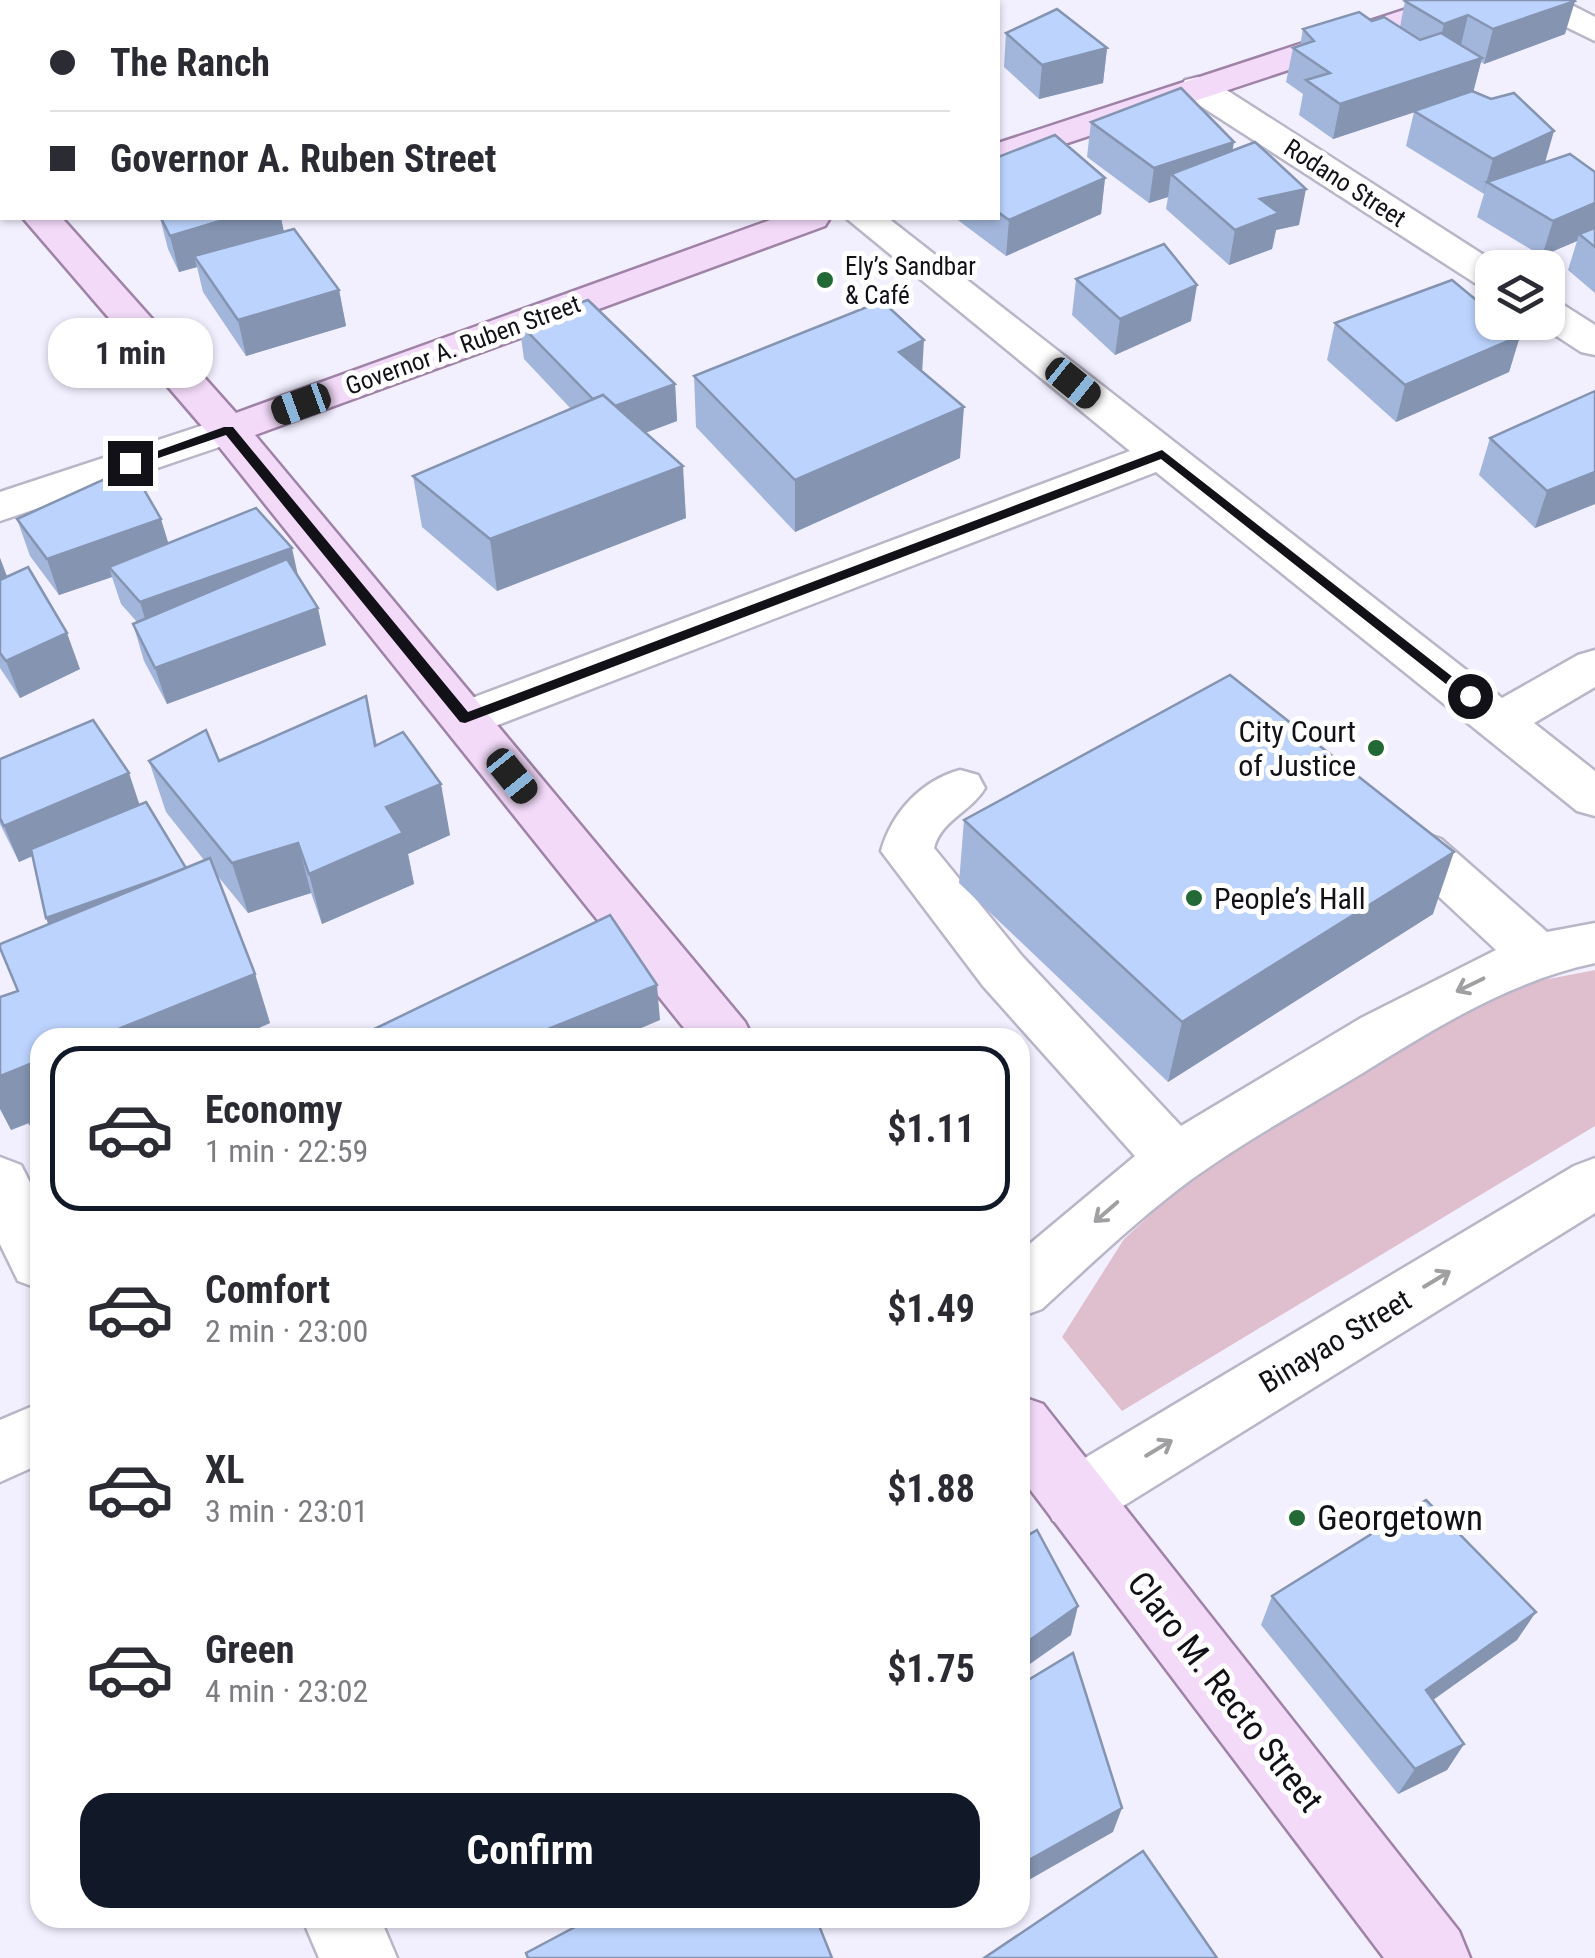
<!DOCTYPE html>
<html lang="en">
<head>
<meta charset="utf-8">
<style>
	:root { --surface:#fff; --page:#f7f7f7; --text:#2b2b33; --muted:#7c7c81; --line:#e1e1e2; --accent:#111827 }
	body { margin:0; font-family:"Roboto Condensed",sans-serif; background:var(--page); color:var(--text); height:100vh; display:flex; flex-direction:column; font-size:38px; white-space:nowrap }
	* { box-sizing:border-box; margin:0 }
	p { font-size:32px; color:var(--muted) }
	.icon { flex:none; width:55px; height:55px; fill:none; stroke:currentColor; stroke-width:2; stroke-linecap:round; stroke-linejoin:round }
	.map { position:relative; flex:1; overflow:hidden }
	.sheet { position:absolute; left:30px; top:1028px; width:1000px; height:900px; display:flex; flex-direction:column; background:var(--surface); border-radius:30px; box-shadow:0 2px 8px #0004 }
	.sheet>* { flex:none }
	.hud { position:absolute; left:0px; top:0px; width:1000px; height:220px; box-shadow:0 2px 8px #0004; display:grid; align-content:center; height:220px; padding:0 50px; background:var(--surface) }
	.fabs { position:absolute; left:1475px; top:250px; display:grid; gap:20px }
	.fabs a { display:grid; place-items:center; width:90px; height:90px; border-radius:20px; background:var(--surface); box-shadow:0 2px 8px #0004; font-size:50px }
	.end { position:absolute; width:45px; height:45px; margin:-22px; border:12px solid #121117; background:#fff; box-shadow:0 0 0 5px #fff }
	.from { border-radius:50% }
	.bubble { position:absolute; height:70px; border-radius:30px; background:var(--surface); box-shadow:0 2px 8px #0004; font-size:32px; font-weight:700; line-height:70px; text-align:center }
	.car { position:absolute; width:30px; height:60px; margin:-30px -15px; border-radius:12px; box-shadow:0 0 8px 2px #0007; background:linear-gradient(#222 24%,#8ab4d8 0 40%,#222 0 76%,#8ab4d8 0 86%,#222 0) }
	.hud b { display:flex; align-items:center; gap:35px; height:95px; font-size:38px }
	.hud b+b { border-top:2px solid var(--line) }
	.hud i { width:25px; height:25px; background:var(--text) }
	ul { padding:18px 0 0; list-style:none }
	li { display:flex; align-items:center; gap:30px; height:165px; margin:0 20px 15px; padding:0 30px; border:5px solid transparent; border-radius:30px }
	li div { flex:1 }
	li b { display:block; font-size:38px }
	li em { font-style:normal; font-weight:700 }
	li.selected { border-color:var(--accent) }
	li>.icon { width:90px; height:90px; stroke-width:1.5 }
	.action { display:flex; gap:20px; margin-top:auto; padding:20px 50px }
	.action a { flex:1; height:115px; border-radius:30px; background:var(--accent); color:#fff; font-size:40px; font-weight:700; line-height:115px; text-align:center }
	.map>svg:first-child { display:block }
</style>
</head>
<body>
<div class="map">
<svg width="1595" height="1958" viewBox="0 0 1595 1958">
	<rect width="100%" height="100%" fill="#f2f0ff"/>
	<path fill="#dfbfce" d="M1595,970V1126L1122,1411L1062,1337L1124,1239L1225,1146L1482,992Z"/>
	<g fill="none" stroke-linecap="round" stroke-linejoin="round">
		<defs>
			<g id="minor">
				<path d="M237,0H271L273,2H239Z"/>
				<path d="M594,0H629L631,2H596Z"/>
				<path d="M1520,0H1562L1595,17V41L1525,7Z"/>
				<path d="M1198,77L1211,80L1504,268H1492V289L1478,285L1185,96L1180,88L1185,80Z"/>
				<path d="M846,218H888L1502,698L1578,655L1595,650V687L1534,723L1595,771V816L1577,811L1156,472L482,731L465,736L448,731L440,719L448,707L1130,451Z"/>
				<path d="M1548,301L1562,304L1595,325V355L1581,352L1535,322H1548Z"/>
				<path d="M228,417L243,421L249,430L243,439L0,521V492Z"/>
				<path d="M960,770L978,775L985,788C971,812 941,820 934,848L1022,956L1181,1126L1361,1018L1496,950L1405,865L1397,852L1405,839L1423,833L1441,839L1547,932L1595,923V963C1510,981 1435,1028 1361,1074C1305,1108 1246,1140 1192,1179C1139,1218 1091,1264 1042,1309L1020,1317V1252L1135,1156L983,986L881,851C892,812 921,781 960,770Z"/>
				<path d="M0,1157L21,1165L40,1202V1289L18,1281L0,1244Z"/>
				<path d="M1595,1158V1213L1099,1521L1076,1530L1053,1521L1043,1499L1053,1477L1574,1166Z"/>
				<path d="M40,1403V1464L0,1482V1420Z"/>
				<path d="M302,1918H380L397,1958H319Z"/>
			</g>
			<g id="major">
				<path d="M1434,0H1484L1479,7L998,166V143Z"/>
				<rect x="0" y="157" width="2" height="25"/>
				<path d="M23,218H62L236,413L776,218H830L825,226L255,435L745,1022L753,1038H692L213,439Z"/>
				<path d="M1020,1396L1043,1404L1459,1931L1470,1958H1384L1020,1476Z"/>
			</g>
		</defs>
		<use href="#minor" stroke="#b8b6c7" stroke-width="5"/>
		<use href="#major" stroke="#9f83a7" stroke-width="5"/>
		<use href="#minor" fill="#fff" fill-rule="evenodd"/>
		<use href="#major" fill="#f3daf9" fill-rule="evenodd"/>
	</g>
	<g fill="#a2b5da">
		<path d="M1405,1L1565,34L1484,64L1481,62L1473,91L1545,162L1595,172V293L1568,270L1577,241L1542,256L1477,217L1484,194L1406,146L1414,112L1333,139L1299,115L1303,94L1286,82L1293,48L1300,46L1303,29L1372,21L1400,27Z"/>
		<path d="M1006,33L1107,48L1103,83L1039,99L1004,67Z"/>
		<path d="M1091,122L1233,151L1299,225L1276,230L1272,249L1229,265L1166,209L1168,197L1149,203L1087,157Z"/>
		<path d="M998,157L1105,178L1101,214L1006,256L955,218H998Z"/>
		<path d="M160,218H281L284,232L339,290L346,326L246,356L203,292L197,267L179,272L168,249Z"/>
		<path d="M1076,279L1191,321L1115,355L1072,315Z"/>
		<path d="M519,323L675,384L677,421L645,433L686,518L497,591L422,527L413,476L571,409L524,359Z"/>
		<path d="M1335,323L1520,336L1509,372L1396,422L1327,360Z"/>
		<path d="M922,371L960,458L795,532L696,427L694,376Z"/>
		<path d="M1595,391V504L1535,528L1479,475L1490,438Z"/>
		<path d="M17,519L168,543L298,577L326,645L167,704L144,661L133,624L137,622L121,604L112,577L59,595L30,556Z"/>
		<path d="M0,558L7,577L80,669L20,698L0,668Z"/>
		<path d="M366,696L377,745L450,835L408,854L414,884L322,924L311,893L248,913L216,874L255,974L270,1023L236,1038H40L30,1123L11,1130L18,991L48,924L32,856L19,862L0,824V759L139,804L186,868L204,860L166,812L149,761H219Z"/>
		<path d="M964,820L1433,914L1168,1082L959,883Z"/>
		<path d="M1272,1596L1517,1640L1433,1700L1464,1744L1447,1770L1398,1794L1261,1625Z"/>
	</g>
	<g fill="#8494b1">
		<path d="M1575,1L1565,34L1484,64L1493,29Z"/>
		<path d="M1468,15L1460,49L1436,58L1444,24Z"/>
		<path d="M2,41V78H0V42Z"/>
		<path d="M1107,48L1103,83L1039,99L1042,65Z"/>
		<path d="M1482,58L1473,93L1333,139L1340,104Z"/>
		<path d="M1554,131L1544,166L1487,182L1483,194L1493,159Z"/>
		<path d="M1234,142L1228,177L1171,174L1168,197L1149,203L1154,168Z"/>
		<path d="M1105,178L1101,214L1006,256L1009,220Z"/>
		<path d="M1306,189L1299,225L1276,230L1272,249L1229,265L1235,230L1260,199Z"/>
		<path d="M1595,203V233L1579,234L1577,241L1542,256L1553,221Z"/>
		<path d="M230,218H281L285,238L194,256L197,267L179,272L170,236Z"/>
		<path d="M1197,285L1191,321L1115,355L1120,319Z"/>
		<path d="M339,290L346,326L246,356L238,320Z"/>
		<path d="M1520,336L1509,372L1396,422L1405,385Z"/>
		<path d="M924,340L921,391L899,352Z"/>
		<path d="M675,384L677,421L607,447L604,410Z"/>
		<path d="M964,407L960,458L795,532V480Z"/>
		<path d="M683,466L686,518L497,591L490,539Z"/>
		<path d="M1595,472V504L1535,528L1547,491Z"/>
		<path d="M161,519L172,555L109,567L112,577L59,595L47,559Z"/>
		<path d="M292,548L300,585L151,639L140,602Z"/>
		<path d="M0,558L8,579L0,582Z"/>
		<path d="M318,608L326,645L167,704L155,668Z"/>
		<path d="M67,633L80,669L20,698L6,661Z"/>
		<path d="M129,773L141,809L19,862L4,826Z"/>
		<path d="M441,784L450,835L408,854L414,884L322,924L309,874L386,807Z"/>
		<path d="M298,843L311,893L248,913L232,863Z"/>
		<path d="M1454,852L1433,914L1168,1082L1182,1022Z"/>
		<path d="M187,869L60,953L46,918Z"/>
		<path d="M255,974L270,1023L236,1038H96Z"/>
		<path d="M657,985L660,1020L618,1038H526Z"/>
		<path d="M40,1060V1118L11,1130L0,1109V1076Z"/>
		<path d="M1078,1606L1071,1635L1020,1671V1647Z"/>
		<path d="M1536,1612L1517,1640L1409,1717L1426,1690Z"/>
		<path d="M1464,1744L1447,1770L1398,1794L1415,1769Z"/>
		<path d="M1122,1808L1113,1832L1020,1885V1865Z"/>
	</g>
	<g fill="#bcd3fd" stroke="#8494b1" stroke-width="2.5">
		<path d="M0,0H36L25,2H2V8H0Z"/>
		<path d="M36,0H46L48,2H25Z"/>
		<path d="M46,0H75L76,1L48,2Z"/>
		<path d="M204,0H251L252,2H194Z"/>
		<path d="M355,0H447L449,2H347Z"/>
		<path d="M1408,0H1574L1575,1L1493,29L1468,15L1444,24L1405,1Z"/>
		<path d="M0,8H2V41L0,42Z"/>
		<path d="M1057,9L1107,48L1042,65L1006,33Z"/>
		<path d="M1359,12L1372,21L1384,17L1420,40L1441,33L1482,58L1340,104L1306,80L1330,73L1293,48L1314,41L1303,29Z"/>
		<path d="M1181,88L1234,142L1154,168L1091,122Z"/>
		<path d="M1472,91L1491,99L1514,93L1554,131L1493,159L1414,111Z"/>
		<path d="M1055,135L1105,178L1009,220L998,212V157Z"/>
		<path d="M1255,142L1306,189L1260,199L1279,213L1235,230L1171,174Z"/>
		<path d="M1570,154L1595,172V203L1553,221L1487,182Z"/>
		<path d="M161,218H230L170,236Z"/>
		<path d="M1595,228V247L1579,234Z"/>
		<path d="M294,229L339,290L238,320L194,256Z"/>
		<path d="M1164,244L1197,285L1120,319L1076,279Z"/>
		<path d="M1452,280L1492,313V322H1504L1520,336L1405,385L1335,323Z"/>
		<path d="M588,300L675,384L615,406L603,395L593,399L519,323Z"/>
		<path d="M882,301L924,340L899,352L964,407L795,480L694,376Z"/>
		<path d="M1595,391V472L1547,491L1490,438Z"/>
		<path d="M603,395L683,466L490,539L413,476Z"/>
		<path d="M131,467L161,519L47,559L17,519Z"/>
		<path d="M256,508L292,548L140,602L109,567Z"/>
		<path d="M287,559L318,608L155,668L133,624Z"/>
		<path d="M28,567L67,633L6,661L0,653V580Z"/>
		<path d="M1230,675L1454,852L1182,1022L964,820Z"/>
		<path d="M366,696L375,746L403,732L441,784L386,807L403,833L309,874L298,843L232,863L149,761L206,730L219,761Z"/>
		<path d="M93,720L129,773L4,826L0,818V759Z"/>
		<path d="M146,802L186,868L157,879L46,918L31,849Z"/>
		<path d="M210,858L255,974L96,1038H40V1060L0,1076V997L18,991L0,948V944Z"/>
		<path d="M610,915L657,985L526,1038H372L368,1032Z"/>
		<path d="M40,1114V1145L28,1119Z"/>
		<path d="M1426,1500L1536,1612L1426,1690L1464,1744L1415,1769L1272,1596Z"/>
		<path d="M1037,1530L1078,1606L1020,1647V1540Z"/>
		<path d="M1073,1653L1122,1808L1020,1865V1685Z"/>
		<path d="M1143,1851L1217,1958H984Z"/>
		<path d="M592,1918H816L832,1958H528L526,1953Z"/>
	</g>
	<defs><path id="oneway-shaft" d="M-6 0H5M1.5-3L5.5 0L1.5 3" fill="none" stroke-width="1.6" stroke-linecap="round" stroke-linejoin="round" transform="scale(2.5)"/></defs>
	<g stroke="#a0a0a2">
		<use href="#oneway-shaft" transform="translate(1470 985) rotate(154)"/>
		<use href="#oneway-shaft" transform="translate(1106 1212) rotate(139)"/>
		<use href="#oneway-shaft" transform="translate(1437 1279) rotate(-31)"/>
		<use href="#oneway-shaft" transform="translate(1159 1448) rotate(-31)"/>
	</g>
	<path fill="#121117" d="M224,427H233L468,712L1162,450L1477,696L1465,699L1161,459L465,723L460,722L226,435L135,466L124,463Z"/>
	<g fill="#226935" stroke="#fff" stroke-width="4">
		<circle cx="825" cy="280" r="10"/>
		<circle cx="1376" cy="748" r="10"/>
		<circle cx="1194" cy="898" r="10"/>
		<circle cx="1297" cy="1518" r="10"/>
	</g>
	<g text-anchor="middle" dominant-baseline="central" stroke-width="10" stroke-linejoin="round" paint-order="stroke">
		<g font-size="25" fill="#121117" stroke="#fff">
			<text transform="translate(1345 183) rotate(33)">Rodano Street</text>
			<text transform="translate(463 345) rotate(-20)">Governor A. Ruben Street</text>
		</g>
		<g font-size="25" fill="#121117" stroke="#fff" text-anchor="start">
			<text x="845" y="266">Ely’s Sandbar<tspan x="845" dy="29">&amp; Café</tspan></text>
		</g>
		<g font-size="30" fill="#121117" stroke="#fff" text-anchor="end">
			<text x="1356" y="731">City Court<tspan x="1356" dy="34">of Justice</tspan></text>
			<text x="1214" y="898" text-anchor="start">People’s Hall</text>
		</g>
		<g font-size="30" fill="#121117" stroke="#fff">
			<text transform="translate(1335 1341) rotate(-31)">Binayao Street</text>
		</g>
		<g font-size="35" fill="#121117" stroke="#fff" text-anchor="start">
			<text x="1317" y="1518">Georgetown</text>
		</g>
		<g font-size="35" fill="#121117" stroke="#fff">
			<text transform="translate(1225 1692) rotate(52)">Claro M. Recto Street</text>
		</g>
	</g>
</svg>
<div class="fabs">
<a><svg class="icon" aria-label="layers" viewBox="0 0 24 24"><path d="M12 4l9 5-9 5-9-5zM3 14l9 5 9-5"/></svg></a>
</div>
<i class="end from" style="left:1470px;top:696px"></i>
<i class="end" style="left:130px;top:463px"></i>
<div class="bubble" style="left:48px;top:318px;width:165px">1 min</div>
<i class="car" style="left:1073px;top:383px;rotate:129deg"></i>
<i class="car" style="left:301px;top:404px;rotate:250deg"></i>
<i class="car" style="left:512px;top:776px;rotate:141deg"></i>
<div class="hud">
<b><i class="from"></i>The Ranch</b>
<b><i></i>Governor A. Ruben Street</b>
</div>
<section class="sheet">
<ul>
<li class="selected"><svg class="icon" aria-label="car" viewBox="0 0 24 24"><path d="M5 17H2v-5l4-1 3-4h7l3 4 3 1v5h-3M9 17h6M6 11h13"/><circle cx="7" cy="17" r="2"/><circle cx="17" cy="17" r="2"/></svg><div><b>Economy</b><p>1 min · 22:59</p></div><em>$1.11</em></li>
<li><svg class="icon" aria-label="car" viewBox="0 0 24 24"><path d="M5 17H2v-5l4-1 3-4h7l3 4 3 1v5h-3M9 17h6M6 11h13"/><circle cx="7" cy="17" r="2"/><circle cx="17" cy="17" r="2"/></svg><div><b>Comfort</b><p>2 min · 23:00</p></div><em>$1.49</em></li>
<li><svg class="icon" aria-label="car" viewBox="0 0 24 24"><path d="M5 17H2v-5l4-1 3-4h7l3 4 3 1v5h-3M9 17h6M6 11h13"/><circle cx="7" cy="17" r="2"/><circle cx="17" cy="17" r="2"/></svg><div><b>XL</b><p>3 min · 23:01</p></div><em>$1.88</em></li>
<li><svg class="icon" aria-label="car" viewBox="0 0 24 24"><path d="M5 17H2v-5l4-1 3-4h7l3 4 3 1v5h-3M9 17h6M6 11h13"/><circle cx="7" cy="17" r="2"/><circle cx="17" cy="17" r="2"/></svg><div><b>Green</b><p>4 min · 23:02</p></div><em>$1.75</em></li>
</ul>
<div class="action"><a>Confirm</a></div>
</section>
</div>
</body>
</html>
